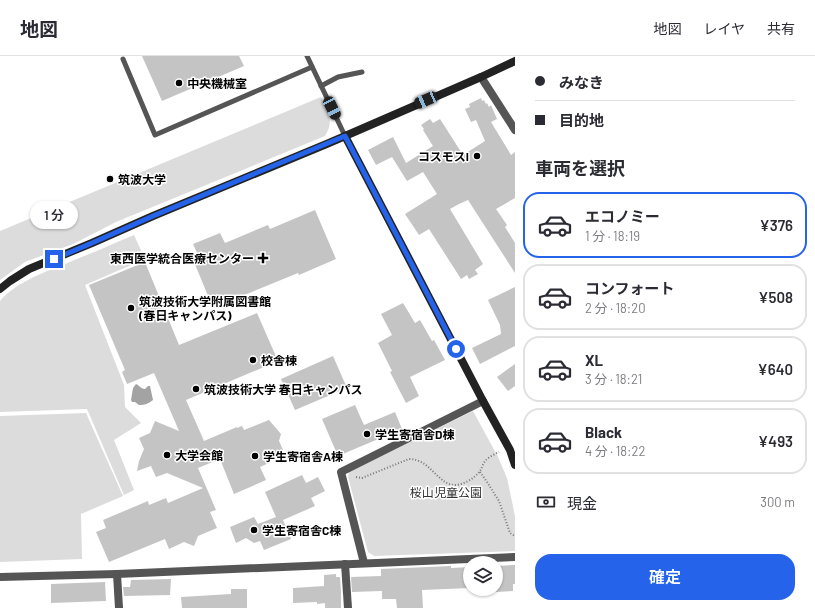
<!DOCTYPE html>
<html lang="ja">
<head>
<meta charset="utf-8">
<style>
	:root { --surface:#fff; --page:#f2f2f3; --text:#2b2b33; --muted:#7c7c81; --line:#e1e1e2; --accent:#2563eb }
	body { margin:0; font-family:Barlow,"Noto Sans JP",sans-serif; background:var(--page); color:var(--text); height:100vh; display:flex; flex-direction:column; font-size:15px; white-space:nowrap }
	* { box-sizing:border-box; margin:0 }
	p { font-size:13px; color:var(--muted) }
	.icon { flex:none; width:22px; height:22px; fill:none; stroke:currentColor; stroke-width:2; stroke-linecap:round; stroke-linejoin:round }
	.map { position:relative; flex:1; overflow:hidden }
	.side { display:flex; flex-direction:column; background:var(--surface); width:300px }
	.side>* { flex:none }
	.banner { display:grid; align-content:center; height:88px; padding:0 20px; background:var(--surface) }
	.fabs { position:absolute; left:463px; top:500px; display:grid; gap:8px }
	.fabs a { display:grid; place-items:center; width:40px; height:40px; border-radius:50%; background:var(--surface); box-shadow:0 1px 3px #0004; font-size:20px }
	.end { position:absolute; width:18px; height:18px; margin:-9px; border:5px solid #2563eb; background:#fff; box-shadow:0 0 0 2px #fff }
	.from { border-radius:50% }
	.bubble { position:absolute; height:28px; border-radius:14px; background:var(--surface); box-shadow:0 1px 3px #0004; font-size:13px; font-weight:600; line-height:28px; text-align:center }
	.car { position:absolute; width:12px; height:24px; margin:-12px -6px; border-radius:5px; box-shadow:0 0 3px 1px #0007; background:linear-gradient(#222 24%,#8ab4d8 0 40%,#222 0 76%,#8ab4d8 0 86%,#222 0) }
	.banner b { display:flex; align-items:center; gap:14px; height:38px; font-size:15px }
	.banner b+b { border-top:1px solid var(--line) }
	.banner i { width:10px; height:10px; background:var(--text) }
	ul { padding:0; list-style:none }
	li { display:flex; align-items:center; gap:12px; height:66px; margin:0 8px 6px; padding:0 12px; border:2px solid var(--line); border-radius:16px }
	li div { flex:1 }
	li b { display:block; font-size:15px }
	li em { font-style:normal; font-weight:600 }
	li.current { border-color:var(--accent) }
	li>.icon { width:36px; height:36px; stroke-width:1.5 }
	h2 { padding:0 20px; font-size:18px; line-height:48px }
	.pay { display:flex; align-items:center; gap:10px; height:44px; padding:0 20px; font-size:15px }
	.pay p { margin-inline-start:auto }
	.cta { display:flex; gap:8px; margin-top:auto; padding:8px 20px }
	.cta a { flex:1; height:46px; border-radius:16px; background:var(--accent); color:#fff; font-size:16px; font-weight:600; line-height:46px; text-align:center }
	header { display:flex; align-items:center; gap:24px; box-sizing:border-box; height:56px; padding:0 20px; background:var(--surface); border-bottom:1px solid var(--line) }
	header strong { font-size:19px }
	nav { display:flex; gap:22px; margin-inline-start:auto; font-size:14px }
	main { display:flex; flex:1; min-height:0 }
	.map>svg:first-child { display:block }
</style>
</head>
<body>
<header>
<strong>地図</strong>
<nav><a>地図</a><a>レイヤ</a><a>共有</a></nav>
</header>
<main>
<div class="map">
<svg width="515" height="552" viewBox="0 0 515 552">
	<rect width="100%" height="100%" fill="#fff"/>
	<g fill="#dcdcdc">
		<path d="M321,41C327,56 335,64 325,80L116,166L73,188L25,206L0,224V175Z"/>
		<path d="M134,179L145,203L85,229L124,329L125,351L141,367L114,384L134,434L124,439L87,353L0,356V245C17,225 48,215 72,205C92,197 113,188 134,179Z"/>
		<path d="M473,355L498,401L507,422L515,460V495L374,500L368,496L348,421L349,416Z"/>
		<path d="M86,357L123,440L81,458L82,503L0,506V360Z"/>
	</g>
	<path fill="#a3a3a3" d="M136,328C139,329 141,333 145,333L148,330H150L153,344C148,348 145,349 139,349L135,346H132L131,344L133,332Z"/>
	<g fill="#c4c4c4">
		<path d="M142,0H239L244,10L162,45Z"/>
		<path d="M481,42L482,45L484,44L486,48L487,47L489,51L491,49L497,63L491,66L511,99L515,96V142L496,153L507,169L505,171L515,187V217L468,144L459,148L450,153L483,208L475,214L478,218L469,223L467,219L461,223L429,173L419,179L405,158L437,138L423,116L407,125L392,101L376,109L368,94L393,81L406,107L433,90L423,74L424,73L421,69L430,63L433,67L440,63L463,99L485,85L476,64L471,66L465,53L470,51L469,48Z"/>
		<path d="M315,154L336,203L299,219L298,217L213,252L192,201L198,199L193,188L220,177L225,187L268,169L270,173Z"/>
		<path d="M145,206L179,289L257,257L278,305L186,344L204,385L237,371V372L242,370L244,374L269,364L281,378L279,385L283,394L269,399L271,406L260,411L266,424L234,438L220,403L198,412L216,454L210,456L217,472L198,480L194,490L184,486L169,493L165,483L109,506L96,476L106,472L103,464L148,445L149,449L166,442L168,447L203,432L167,417L156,421L151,410L137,415L139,405L144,393L139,382L150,377L155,365L179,375L154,317L127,328L122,316L125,314L89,229Z"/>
		<path d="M515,231V290L480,308L472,292L501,278L500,269L488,244Z"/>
		<path d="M403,247L415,267L420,264L432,285L434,284L445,304L410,321L419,340L406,347L390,316L392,315L378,287L392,279L381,258Z"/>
		<path d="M333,300L347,332L295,354L281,323Z"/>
		<path d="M515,308V330L508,335L497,321Z"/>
		<path d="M355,349L364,369L395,356L402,373L338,400L322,363Z"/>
		<path d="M302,419L306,427L318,421L325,435L311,442L315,450L283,464L291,483L264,494L260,485L254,487L246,482L236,487L230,471L254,461L258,468L276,461L265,436Z"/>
		<path d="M515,509V528H513V535L496,536V510Z"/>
		<path d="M451,510V512L470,511V532L422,534L423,552H397L396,543H382V535L352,536L351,521L381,520V513Z"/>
		<path d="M336,518V521H340L341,536V552H325V547L317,548V546L293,547V532L324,530V519Z"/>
		<path d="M171,523L170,539L124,540L123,531H130L131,524Z"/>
		<path d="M105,526L106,545L51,547V528Z"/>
		<path d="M231,533H247V552H182L181,541L231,538Z"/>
	</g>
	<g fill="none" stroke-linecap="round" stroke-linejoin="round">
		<g stroke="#777" stroke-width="2" stroke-dasharray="1 2" stroke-linecap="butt">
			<path d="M480,416L487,426L499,445L510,477L515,480"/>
			<path d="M356,421L362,422L409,403C431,403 438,430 456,429C465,428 475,422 480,415C482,412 483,407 486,404C489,401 495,398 499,396"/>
		</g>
		<g stroke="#555" stroke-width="5">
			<path d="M307,0L345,80"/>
			<path d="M123,3L155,79L312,11"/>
			<path d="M321,30L338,21L362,16"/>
		</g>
		<g stroke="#555" stroke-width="8">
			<path d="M481,21L515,74"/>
			<path d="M364,507L341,416L483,345"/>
			<path d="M345,508L348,552"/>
			<path d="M117,518L119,552"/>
			<path d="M0,521L117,518L515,501"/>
		</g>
		<g stroke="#222" stroke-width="8">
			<path d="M345,80L483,345L510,394L515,409"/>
			<path d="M0,233L10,225L29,213L92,187L153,160L329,87L481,21L515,5"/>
		</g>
	</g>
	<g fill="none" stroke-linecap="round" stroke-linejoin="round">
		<path stroke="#2563eb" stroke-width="5" d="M54,203L92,187L153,160L345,80L456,293"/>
	</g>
	<g fill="#000" stroke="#fff" stroke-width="1.5">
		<circle cx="179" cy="27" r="4"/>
		<circle cx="477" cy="100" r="4"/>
		<circle cx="110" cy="123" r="4"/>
		<path d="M261 196h4v4h4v4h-4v4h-4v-4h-4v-4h4z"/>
		<circle cx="131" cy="252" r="4"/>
		<circle cx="253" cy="304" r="4"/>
		<circle cx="196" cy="333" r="4"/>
		<circle cx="367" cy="378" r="4"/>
		<circle cx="167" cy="399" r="4"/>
		<circle cx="255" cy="400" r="4"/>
		<circle cx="254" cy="474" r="4"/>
	</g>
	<g text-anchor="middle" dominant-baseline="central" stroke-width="3" stroke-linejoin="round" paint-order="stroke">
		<g font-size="12" font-weight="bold" fill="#000" stroke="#fff" text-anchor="start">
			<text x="187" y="27">中央機械室</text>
			<text x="469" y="100" text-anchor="end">コスモスI</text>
			<text x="118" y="123">筑波大学</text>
			<text x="254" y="202" text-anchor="end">東西医学統合医療センター</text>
			<text x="139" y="245">筑波技術大学附属図書館<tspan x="139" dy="14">(春日キャンパス)</tspan></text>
			<text x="261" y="304">校舎棟</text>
			<text x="204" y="333">筑波技術大学 春日キャンパス</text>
			<text x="375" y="378">学生寄宿舎D棟</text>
			<text x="175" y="399">大学会館</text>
			<text x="263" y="400">学生寄宿舎A棟</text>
			<text x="262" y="474">学生寄宿舎C棟</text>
		</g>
		<g font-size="12" fill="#333" stroke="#fff">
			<text x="446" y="436">桜山児童公園</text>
		</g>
	</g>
</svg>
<div class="fabs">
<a><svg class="icon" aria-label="layers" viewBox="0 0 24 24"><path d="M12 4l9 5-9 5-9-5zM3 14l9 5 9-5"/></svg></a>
</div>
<i class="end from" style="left:456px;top:293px"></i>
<i class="end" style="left:54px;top:203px"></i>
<div class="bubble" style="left:30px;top:145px;width:48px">1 分</div>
<i class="car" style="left:426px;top:44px;rotate:247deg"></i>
<i class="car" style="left:332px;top:52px;rotate:154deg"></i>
</div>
<section class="side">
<div class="banner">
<b><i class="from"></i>みなき</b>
<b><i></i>目的地</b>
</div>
<h2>車両を選択</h2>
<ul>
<li class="current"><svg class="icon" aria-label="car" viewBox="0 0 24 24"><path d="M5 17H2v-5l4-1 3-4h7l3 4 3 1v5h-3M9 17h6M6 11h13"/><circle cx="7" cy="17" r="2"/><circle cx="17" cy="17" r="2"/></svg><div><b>エコノミー</b><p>1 分 · 18:19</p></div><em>¥376</em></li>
<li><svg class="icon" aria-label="car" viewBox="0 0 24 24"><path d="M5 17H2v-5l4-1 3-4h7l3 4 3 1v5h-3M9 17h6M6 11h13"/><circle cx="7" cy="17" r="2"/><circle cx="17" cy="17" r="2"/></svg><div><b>コンフォート</b><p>2 分 · 18:20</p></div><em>¥508</em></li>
<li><svg class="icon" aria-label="car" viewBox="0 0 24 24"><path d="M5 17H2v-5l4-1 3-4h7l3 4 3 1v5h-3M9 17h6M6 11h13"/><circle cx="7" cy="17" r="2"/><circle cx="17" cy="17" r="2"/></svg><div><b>XL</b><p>3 分 · 18:21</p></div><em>¥640</em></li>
<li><svg class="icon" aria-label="car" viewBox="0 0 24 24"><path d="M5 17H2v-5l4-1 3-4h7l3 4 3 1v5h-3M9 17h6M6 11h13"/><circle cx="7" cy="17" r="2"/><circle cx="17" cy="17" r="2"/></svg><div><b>Black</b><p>4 分 · 18:22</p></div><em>¥493</em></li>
</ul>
<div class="pay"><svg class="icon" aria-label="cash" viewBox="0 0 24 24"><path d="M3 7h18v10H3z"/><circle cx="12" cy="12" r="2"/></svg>現金<p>300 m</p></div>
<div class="cta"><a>確定</a></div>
</section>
</main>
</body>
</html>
